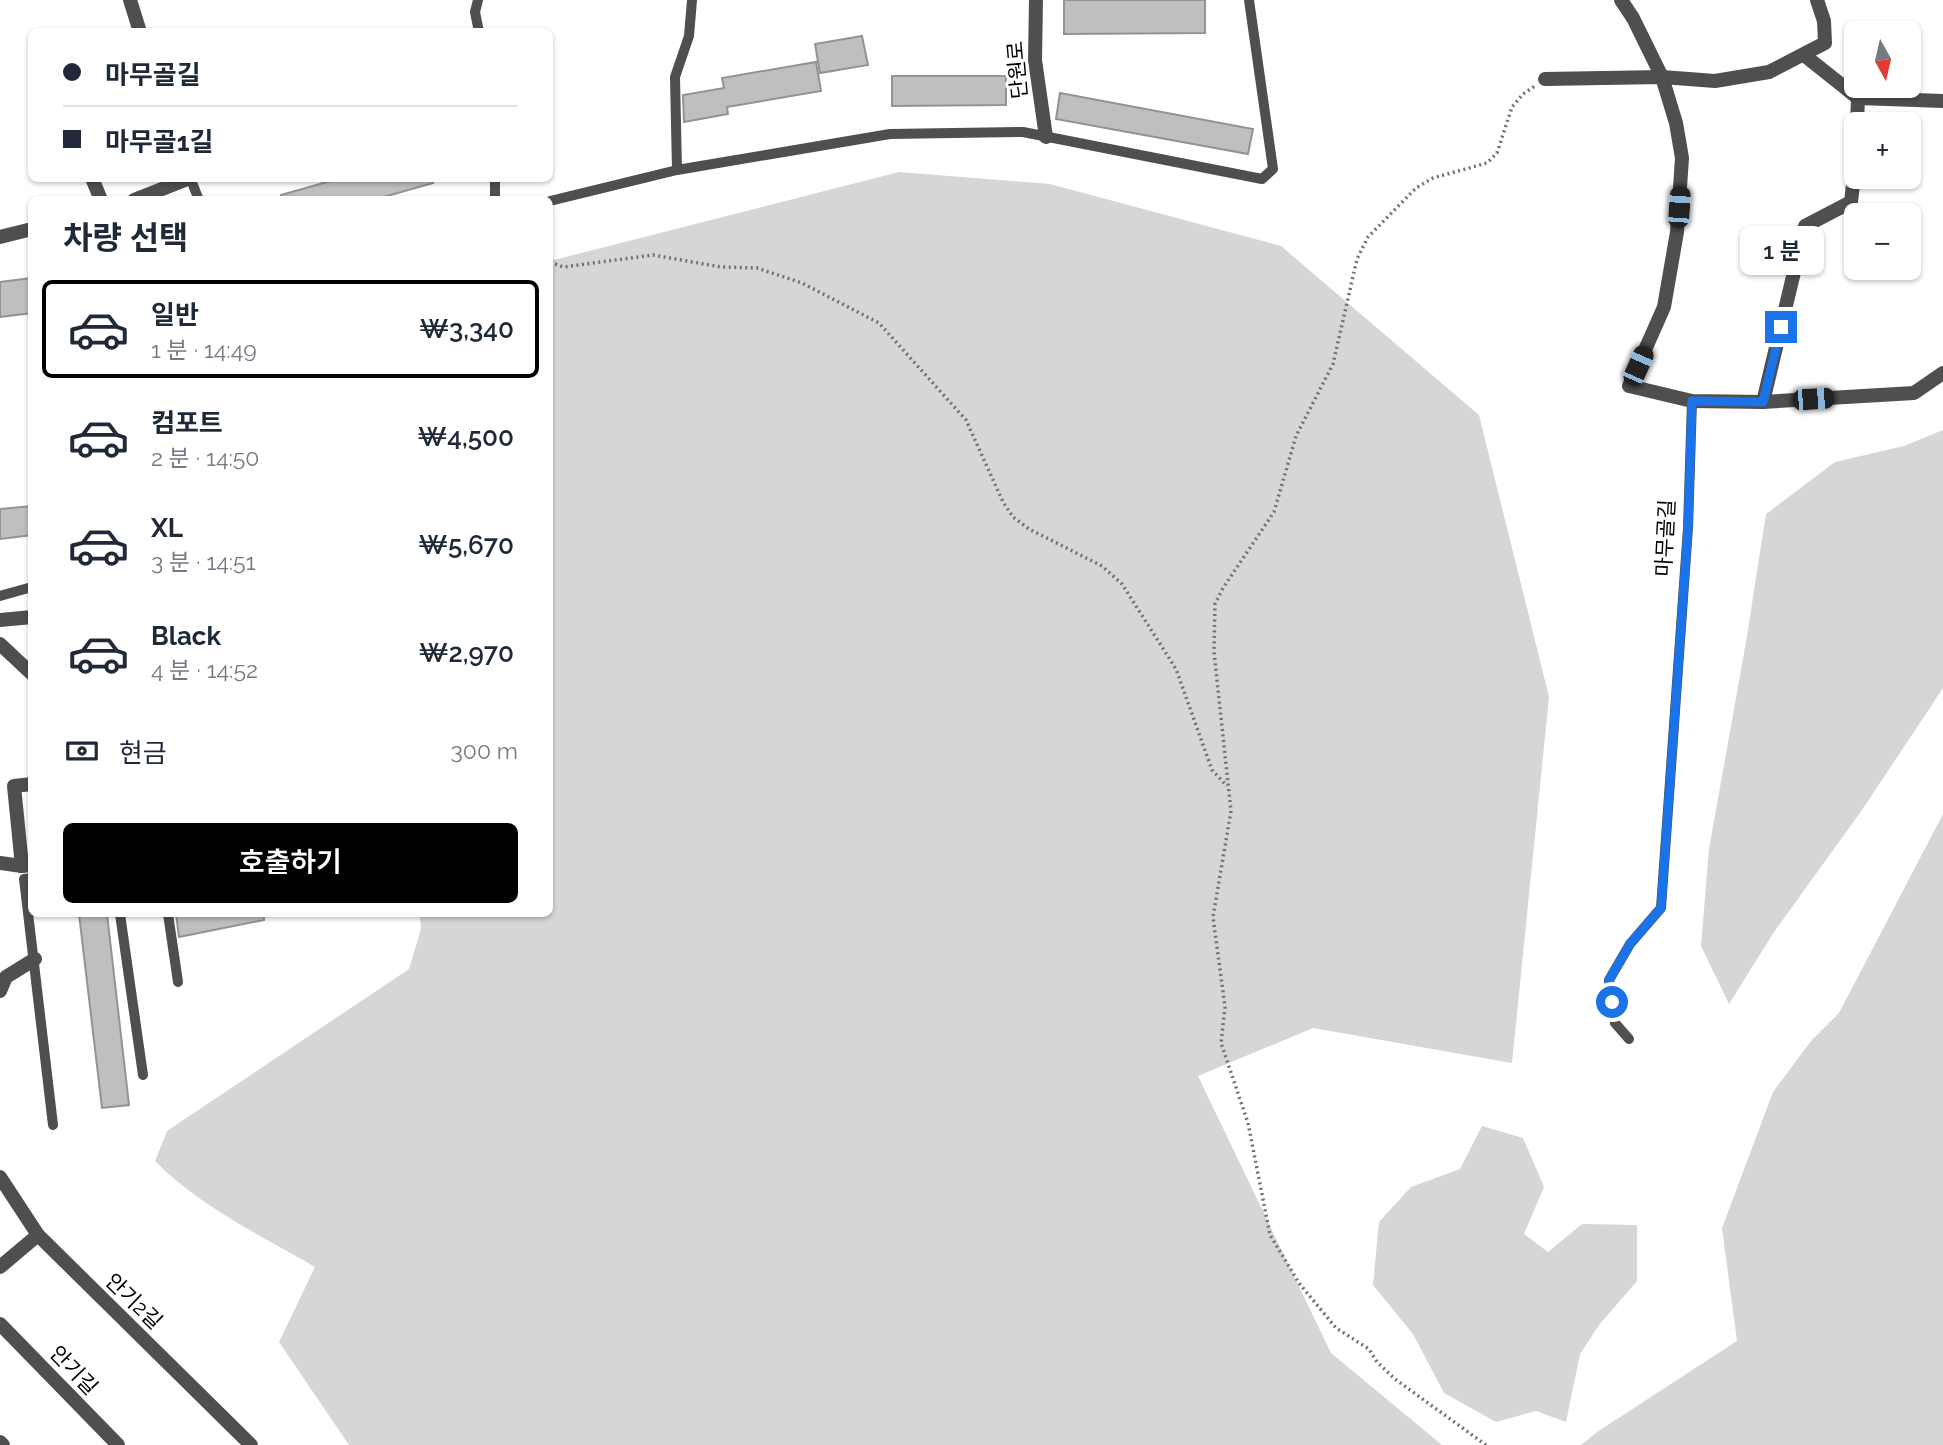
<!DOCTYPE html>
<html lang="ko">
<head>
<meta charset="utf-8">
<style>
	:root { --surface:#fff; --page:#f2f2f3; --text:#1f2937; --muted:#747a83; --line:#e0e1e3; --accent:#000 }
	body { margin:0; font-family:Raleway,"Noto Sans KR",sans-serif; background:var(--page); color:var(--text); height:100vh; display:flex; flex-direction:column; font-size:26px; white-space:nowrap }
	* { box-sizing:border-box; margin:0 }
	p { font-size:23px; color:var(--muted) }
	.icon { flex:none; width:38px; height:38px; fill:none; stroke:currentColor; stroke-width:2; stroke-linecap:round; stroke-linejoin:round }
	.map { position:relative; flex:1; overflow:hidden }
	.panel { position:absolute; left:28px; top:196px; width:525px; height:721px; display:flex; flex-direction:column; background:var(--surface); border-radius:10px; box-shadow:0 2px 5px #0004 }
	.panel>* { flex:none }
	.guide { position:absolute; left:28px; top:28px; width:525px; height:154px; border-radius:10px; box-shadow:0 2px 5px #0004; display:grid; align-content:center; height:154px; padding:0 35px; background:var(--surface) }
	.needle { width:46px; rotate:172deg }
	.tools { position:absolute; left:1844px; top:21px; display:grid; gap:14px }
	.tools a { display:grid; place-items:center; width:77px; height:77px; border-radius:10px; background:var(--surface); box-shadow:0 2px 5px #0004; font-size:35px }
	.end { position:absolute; width:32px; height:32px; margin:-16px; border:9px solid #1a73e8; background:#fff; box-shadow:0 0 0 4px #fff }
	.from { border-radius:50% }
	.bubble { position:absolute; height:49px; border-radius:10px; background:var(--surface); box-shadow:0 2px 5px #0004; font-size:23px; font-weight:600; line-height:49px; text-align:center }
	.car { position:absolute; width:21px; height:42px; margin:-21px -10px; border-radius:9px; box-shadow:0 0 5px 2px #0007; background:linear-gradient(#222 24%,#8ab4d8 0 40%,#222 0 76%,#8ab4d8 0 86%,#222 0) }
	.guide b { display:flex; align-items:center; gap:24px; height:66px; font-size:26px }
	.guide b+b { border-top:2px solid var(--line) }
	.guide i { width:18px; height:18px; background:var(--text) }
	ul { padding:0; list-style:none }
	li { display:flex; align-items:center; gap:21px; height:98px; margin:0 14px 10px; padding:0 21px; border:4px solid transparent; border-radius:10px }
	li div { flex:1 }
	li b { display:block; font-size:26px }
	li em { font-style:normal; font-weight:600 }
	li.on { border-color:var(--accent) }
	li>.icon { width:63px; height:63px; stroke-width:1.5 }
	h2 { padding:0 35px; font-size:32px; line-height:84px }
	.pay { display:flex; align-items:center; gap:18px; height:77px; padding:0 35px; font-size:26px }
	.pay p { margin-inline-start:auto }
	.primary-button { display:flex; gap:14px; margin-top:auto; padding:14px 35px }
	.primary-button a { flex:1; height:80px; border-radius:10px; background:var(--accent); color:#fff; font-size:28px; font-weight:600; line-height:80px; text-align:center }
	.map>svg:first-child { display:block }
</style>
</head>
<body>
<div class="map">
<svg width="1943" height="1445" viewBox="0 0 1943 1445">
	<rect width="100%" height="100%" fill="#fff"/>
	<g fill="#d6d6d6">
		<path d="M899,172L1050,184L1281,246L1479,415L1549,697L1512,1063L1313,1028L1198,1076L1331,1353L1442,1445H349L279,1342L315,1267C260,1235 199,1206 155,1161L167,1131L409,969L421,929L420,914H550V261Z"/>
		<path d="M1943,430V688L1862,810L1774,932L1729,1004L1701,946L1709,849L1746,642L1766,514L1835,462L1904,446Z"/>
		<path d="M1943,814V1445H1581L1597,1432L1737,1341L1722,1228L1773,1092L1811,1041L1839,1013Z"/>
		<path d="M1482,1126L1523,1138L1544,1187L1524,1234L1548,1252L1582,1224L1637,1225V1281L1599,1325L1580,1354L1566,1422L1536,1411L1496,1422L1444,1393L1413,1334L1373,1285L1379,1222L1411,1187L1460,1169Z"/>
	</g>
	<g fill="#bfbfbf" stroke="#939393" stroke-width="2">
		<path d="M1064,0H1205V33L1064,34Z"/>
		<path d="M862,36L868,65L820,73L815,44Z"/>
		<path d="M816,62L821,91L727,107L728,114L684,122L683,95L724,88L722,78Z"/>
		<path d="M892,76H1006V105L892,106Z"/>
		<path d="M1060,93L1253,129L1248,154L1056,119Z"/>
		<path d="M341,178H432L433,183L373,200H282L281,195Z"/>
		<path d="M32,278V313L0,317V282Z"/>
		<path d="M32,506V535L0,539V509Z"/>
		<path d="M79,914H107L129,1105L102,1108Z"/>
		<path d="M176,914H264V920L179,937Z"/>
	</g>
	<g fill="none" stroke-linecap="round" stroke-linejoin="round">
		<g stroke="#717171" stroke-width="3.5" stroke-dasharray="2 3.5" stroke-linecap="butt">
			<path d="M550,262L563,267L653,255L721,267L757,268L802,283L879,323L966,420L1003,502L1013,517L1029,529L1102,566L1122,584L1176,669L1212,770L1227,786"/>
			<path d="M1486,1445L1395,1379L1377,1362L1369,1349L1336,1328L1299,1283L1270,1235L1248,1123L1221,1043L1225,1007L1213,917L1231,811L1214,652L1215,604L1223,588L1274,512L1296,436L1333,364L1357,259L1368,237L1416,188L1433,178L1487,163L1497,153L1512,107L1523,94L1535,86"/>
		</g>
		<g stroke="#4f4f4f" stroke-width="10">
			<path d="M478,0L475,12L479,32"/>
			<path d="M677,170L675,77L689,36L692,0"/>
			<path d="M495,178V200"/>
			<path d="M191,180L199,200"/>
			<path d="M550,201L677,170L890,134L1023,132L1262,179L1273,169L1249,0"/>
			<path d="M0,596L32,587"/>
			<path d="M32,878L24,879L53,1125"/>
			<path d="M120,914L143,1075"/>
			<path d="M168,914L178,982"/>
			<path d="M1629,1039L1615,1023L1609,980L1630,944L1661,908L1688,528L1692,401"/>
		</g>
		<g stroke="#4f4f4f" stroke-width="14">
			<path d="M130,0L140,32"/>
			<path d="M1036,0L1035,60L1046,137"/>
			<path d="M1621,0L1633,18L1662,77L1676,123L1682,158L1677,232L1664,307L1629,386L1692,401L1763,402L1914,393L1943,373"/>
			<path d="M1804,55L1858,98"/>
			<path d="M1545,79L1662,77L1715,81L1769,72L1825,43L1824,21L1817,0"/>
			<path d="M1858,98L1943,101"/>
			<path d="M1857,124L1858,98"/>
			<path d="M92,178L101,200"/>
			<path d="M134,200L190,178"/>
			<path d="M0,237L32,229"/>
			<path d="M1763,402L1805,226L1851,202L1857,149"/>
			<path d="M0,620L32,617"/>
			<path d="M0,644L32,674"/>
			<path d="M0,863L22,866L30,865"/>
			<path d="M22,866L14,786L32,784"/>
			<path d="M0,991L6,977L35,959"/>
			<path d="M0,1177L38,1235L251,1445"/>
			<path d="M0,1267L38,1235"/>
			<path d="M0,1324L118,1445"/>
			<path d="M0,1442L3,1445"/>
		</g>
	</g>
	<g fill="none" stroke-linecap="round" stroke-linejoin="round">
		<path stroke="#1a73e8" stroke-width="9" d="M1612,1002L1609,980L1630,944L1661,908L1688,528L1692,401L1763,402L1781,327"/>
	</g>
	<g text-anchor="middle" dominant-baseline="central" stroke-width="6" stroke-linejoin="round" paint-order="stroke">
		<g font-size="21" fill="#000" stroke="#fff">
			<text transform="translate(1017 70) rotate(-95)">단원로</text>
			<text transform="translate(1665 538) rotate(-87)">마무골길</text>
			<text transform="translate(134 1301) rotate(44)">안기2길</text>
			<text transform="translate(74 1370) rotate(46)">안기길</text>
		</g>
	</g>
</svg>
<div class="tools">
<a><svg class="needle" viewBox="-14 -14 28 28"><path d="M0-13l5 13h-10z" fill="#e53935"/><path d="M0 13l5-13h-10z" fill="#747a83"/></svg></a>
<a>+</a>
<a>−</a>
</div>
<i class="end from" style="left:1612px;top:1002px"></i>
<i class="end" style="left:1781px;top:327px"></i>
<div class="bubble" style="left:1740px;top:226px;width:84px">1 분</div>
<i class="car" style="left:1679px;top:207px;rotate:4deg"></i>
<i class="car" style="left:1638px;top:366px;rotate:24deg"></i>
<i class="car" style="left:1813px;top:399px;rotate:86deg"></i>
<div class="guide">
<b><i class="from"></i>마무골길</b>
<b><i></i>마무골1길</b>
</div>
<section class="panel">
<h2>차량 선택</h2>
<ul>
<li class="on"><svg class="icon" aria-label="car" viewBox="0 0 24 24"><path d="M5 17H2v-5l4-1 3-4h7l3 4 3 1v5h-3M9 17h6M6 11h13"/><circle cx="7" cy="17" r="2"/><circle cx="17" cy="17" r="2"/></svg><div><b>일반</b><p>1 분 · 14:49</p></div><em>₩3,340</em></li>
<li><svg class="icon" aria-label="car" viewBox="0 0 24 24"><path d="M5 17H2v-5l4-1 3-4h7l3 4 3 1v5h-3M9 17h6M6 11h13"/><circle cx="7" cy="17" r="2"/><circle cx="17" cy="17" r="2"/></svg><div><b>컴포트</b><p>2 분 · 14:50</p></div><em>₩4,500</em></li>
<li><svg class="icon" aria-label="car" viewBox="0 0 24 24"><path d="M5 17H2v-5l4-1 3-4h7l3 4 3 1v5h-3M9 17h6M6 11h13"/><circle cx="7" cy="17" r="2"/><circle cx="17" cy="17" r="2"/></svg><div><b>XL</b><p>3 분 · 14:51</p></div><em>₩5,670</em></li>
<li><svg class="icon" aria-label="car" viewBox="0 0 24 24"><path d="M5 17H2v-5l4-1 3-4h7l3 4 3 1v5h-3M9 17h6M6 11h13"/><circle cx="7" cy="17" r="2"/><circle cx="17" cy="17" r="2"/></svg><div><b>Black</b><p>4 분 · 14:52</p></div><em>₩2,970</em></li>
</ul>
<div class="pay"><svg class="icon" aria-label="cash" viewBox="0 0 24 24"><path d="M3 7h18v10H3z"/><circle cx="12" cy="12" r="2"/></svg>현금<p>300 m</p></div>
<div class="primary-button"><a>호출하기</a></div>
</section>
</div>
</body>
</html>
